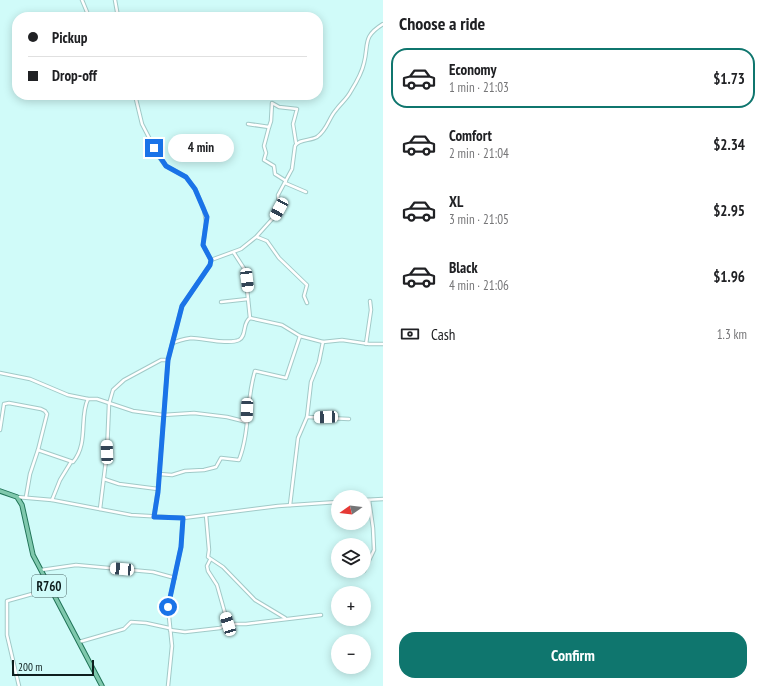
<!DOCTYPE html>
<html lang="en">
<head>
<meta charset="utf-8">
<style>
	:root { --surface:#fff; --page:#f6f6f6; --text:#202124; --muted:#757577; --line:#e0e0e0; --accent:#0f766e }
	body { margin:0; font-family:"PT Sans Narrow",sans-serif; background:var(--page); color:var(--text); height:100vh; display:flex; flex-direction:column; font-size:15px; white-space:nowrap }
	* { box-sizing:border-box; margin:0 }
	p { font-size:13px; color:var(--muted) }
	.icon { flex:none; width:22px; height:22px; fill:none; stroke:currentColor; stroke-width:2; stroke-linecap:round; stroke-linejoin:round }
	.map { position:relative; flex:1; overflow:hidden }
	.drawer { display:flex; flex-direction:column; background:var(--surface); width:380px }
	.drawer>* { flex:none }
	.guide { position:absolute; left:12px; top:12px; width:311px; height:88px; border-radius:16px; box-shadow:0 2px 10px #0003; display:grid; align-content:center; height:88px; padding:0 16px; background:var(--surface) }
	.needle { width:26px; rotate:256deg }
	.tools { position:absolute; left:331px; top:490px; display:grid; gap:8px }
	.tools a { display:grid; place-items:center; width:40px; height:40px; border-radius:50%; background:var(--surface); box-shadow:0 2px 10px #0003; font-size:20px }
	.scale { position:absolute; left:12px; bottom:10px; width:82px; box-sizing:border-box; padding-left:4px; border:2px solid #0e1e1e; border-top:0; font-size:11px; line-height:14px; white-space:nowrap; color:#0e1e1e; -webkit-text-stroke:3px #d0fbf9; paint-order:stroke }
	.end { position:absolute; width:18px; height:18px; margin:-9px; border:5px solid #1a73e8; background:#fff; box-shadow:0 0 0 2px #fff }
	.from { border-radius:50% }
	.bubble { position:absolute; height:28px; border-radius:14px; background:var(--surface); box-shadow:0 2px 10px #0003; font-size:13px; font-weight:700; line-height:28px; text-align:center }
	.car { position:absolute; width:12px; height:24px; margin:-12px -6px; border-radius:5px; box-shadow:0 0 3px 1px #0007; background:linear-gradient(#fff 24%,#345 0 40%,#fff 0 76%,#345 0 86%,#fff 0) }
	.guide b { display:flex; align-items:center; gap:14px; height:38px; font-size:15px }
	.guide b+b { border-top:1px solid var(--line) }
	.guide i { width:10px; height:10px; background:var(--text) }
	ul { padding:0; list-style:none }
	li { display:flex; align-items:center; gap:12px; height:60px; margin:0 8px 6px; padding:0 8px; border:2px solid transparent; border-radius:16px }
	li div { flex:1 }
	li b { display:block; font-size:15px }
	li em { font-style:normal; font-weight:700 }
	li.active { border-color:var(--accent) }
	li>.icon { width:36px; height:36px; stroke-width:1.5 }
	h2 { padding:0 16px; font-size:18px; line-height:48px }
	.pay { display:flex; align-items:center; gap:10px; height:44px; padding:0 16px; font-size:15px }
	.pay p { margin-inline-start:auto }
	.primary-button { display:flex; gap:8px; margin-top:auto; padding:8px 16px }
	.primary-button a { flex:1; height:46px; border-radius:16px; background:var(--accent); color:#fff; font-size:16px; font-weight:700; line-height:46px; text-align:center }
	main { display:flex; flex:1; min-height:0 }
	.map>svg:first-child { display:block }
</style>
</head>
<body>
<main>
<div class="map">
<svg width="383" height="686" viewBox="0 0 383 686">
	<rect width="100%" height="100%" fill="#d0fbf9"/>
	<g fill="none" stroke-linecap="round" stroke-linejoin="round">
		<defs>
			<g id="street">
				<path d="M82,0L87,12L83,17"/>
				<path d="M115,0L118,17"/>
				<path d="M135,95L142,124L159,157L166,166L186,177L195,189L204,209L206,222L203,245L211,260L210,265L182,306L168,360L158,489L154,517"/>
				<path d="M248,124L269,127L271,121L272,103L279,107L297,109L293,124L296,143"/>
				<path d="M269,127L264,146L266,153L264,160L274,166L275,174L286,181"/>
				<path d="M285,183L306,192"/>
				<path d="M257,237L267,241L279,258L307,285L304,296L307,303"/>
				<path d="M234,253L245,270L250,318"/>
				<path d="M211,260L241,249L256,237L274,217L279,209L278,195L292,169L295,146C299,139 310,141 317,137C328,129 328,119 336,110C341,103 347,99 351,91C356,83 362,72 364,63C369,44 362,37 383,24"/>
				<path d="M221,302L248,299"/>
				<path d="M173,343C179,340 185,339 191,338C203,338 228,345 239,340C247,336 242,323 250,318L282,325L300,336L323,342L342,340L369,344H383"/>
				<path d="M366,344L371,310L370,301"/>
				<path d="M0,373L30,379L68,395L88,399H97L133,411L163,415L194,413L227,417L247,422"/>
				<path d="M307,417L349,419"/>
				<path d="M0,430L4,404L9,403L41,409L45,411L47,414L38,450L30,474L26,497"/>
				<path d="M38,450L73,462C89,443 79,417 88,399"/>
				<path d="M159,474L172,475L185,471L204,470L216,467L221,458L239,460C250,432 246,400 255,371L286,378L300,336"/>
				<path d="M104,479L119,484L158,489"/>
				<path d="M17,497L52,500L131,515L183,518L278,506L338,502"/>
				<path d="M52,500L60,480L71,462"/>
				<path d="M364,500L383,499"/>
				<path d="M290,505L298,438L307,417L311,382L319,362L323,342"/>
				<path d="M100,509L107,452L109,404L113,390L124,380L161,360H168"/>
				<path d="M206,515L209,550L208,557L223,567L255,600L285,618"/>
				<path d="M210,560L207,566L208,571L217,585L228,624"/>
				<path d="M41,570L76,565L153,572L175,578"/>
				<path d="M364,571L374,550L373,528L369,500"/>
				<path d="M170,630L185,632L220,628L228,624H246L321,615"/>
				<path d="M79,642L124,629L131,622L146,623L169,628"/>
				<path d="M19,686L7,635V601L50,589"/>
				<path d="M168,686L172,646L168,607L181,547L183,518"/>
			</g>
			<path id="primary" d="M0,491L17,497L22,505L33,555L102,686"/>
		</defs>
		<use href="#street" stroke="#a1cac8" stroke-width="4.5"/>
		<use href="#primary" stroke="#207458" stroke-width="5.5"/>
		<use href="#street" stroke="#fff" stroke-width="2.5"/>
		<use href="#primary" stroke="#7fc8ad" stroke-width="3.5"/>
	</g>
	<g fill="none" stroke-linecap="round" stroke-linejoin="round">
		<path stroke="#1a73e8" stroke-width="5" d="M154,148L166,166L186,177L195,189L207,217L203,245L211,260L210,265L182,306L168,360L158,492L154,517L183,518L181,547L168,607"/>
	</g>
	<g text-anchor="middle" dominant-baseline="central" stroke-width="3.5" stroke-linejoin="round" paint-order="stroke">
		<rect fill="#d0fbf9" stroke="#486060" stroke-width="1" x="32" y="575" width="34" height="22" rx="3"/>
		<g font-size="13" font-weight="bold" fill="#0e1e1e">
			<text x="49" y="586">R760</text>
		</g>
	</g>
</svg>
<div class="tools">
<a><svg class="needle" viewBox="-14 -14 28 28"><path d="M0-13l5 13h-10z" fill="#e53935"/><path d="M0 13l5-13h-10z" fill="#757577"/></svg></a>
<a><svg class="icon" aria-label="layers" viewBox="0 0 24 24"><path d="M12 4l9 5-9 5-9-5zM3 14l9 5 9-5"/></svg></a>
<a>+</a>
<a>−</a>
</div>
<div class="scale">200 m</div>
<i class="end from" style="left:168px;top:607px"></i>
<i class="end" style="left:154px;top:148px"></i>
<div class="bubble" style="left:168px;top:134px;width:66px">4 min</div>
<i class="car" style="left:279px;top:209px;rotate:209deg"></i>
<i class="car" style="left:247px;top:280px;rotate:173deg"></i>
<i class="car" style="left:247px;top:410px;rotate:182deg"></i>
<i class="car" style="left:326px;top:417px;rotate:268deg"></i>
<i class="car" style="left:107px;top:452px;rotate:358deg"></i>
<i class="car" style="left:122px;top:569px;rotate:275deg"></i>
<i class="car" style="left:228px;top:624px;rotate:343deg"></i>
<div class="guide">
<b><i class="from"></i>Pickup</b>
<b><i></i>Drop-off</b>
</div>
</div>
<section class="drawer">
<h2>Choose a ride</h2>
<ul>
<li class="active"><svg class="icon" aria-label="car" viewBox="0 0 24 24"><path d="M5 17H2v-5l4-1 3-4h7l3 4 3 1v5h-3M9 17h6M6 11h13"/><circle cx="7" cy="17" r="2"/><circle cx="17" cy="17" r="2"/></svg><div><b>Economy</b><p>1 min · 21:03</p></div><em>$1.73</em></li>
<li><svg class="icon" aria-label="car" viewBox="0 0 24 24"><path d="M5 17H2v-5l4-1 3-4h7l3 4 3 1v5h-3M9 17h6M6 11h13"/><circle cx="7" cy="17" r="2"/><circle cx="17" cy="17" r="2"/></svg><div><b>Comfort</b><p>2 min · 21:04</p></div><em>$2.34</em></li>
<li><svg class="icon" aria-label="car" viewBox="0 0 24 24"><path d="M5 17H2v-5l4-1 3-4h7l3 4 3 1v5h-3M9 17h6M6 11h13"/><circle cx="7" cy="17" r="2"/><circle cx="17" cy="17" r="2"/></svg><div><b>XL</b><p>3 min · 21:05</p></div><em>$2.95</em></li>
<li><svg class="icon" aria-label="car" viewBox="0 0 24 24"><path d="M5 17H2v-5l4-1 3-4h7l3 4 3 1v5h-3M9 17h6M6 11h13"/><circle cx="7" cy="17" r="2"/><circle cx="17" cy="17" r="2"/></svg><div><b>Black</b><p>4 min · 21:06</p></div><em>$1.96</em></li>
</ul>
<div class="pay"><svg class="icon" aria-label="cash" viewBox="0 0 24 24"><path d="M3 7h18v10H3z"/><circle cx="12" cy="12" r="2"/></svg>Cash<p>1.3 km</p></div>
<div class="primary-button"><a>Confirm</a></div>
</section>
</main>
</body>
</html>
